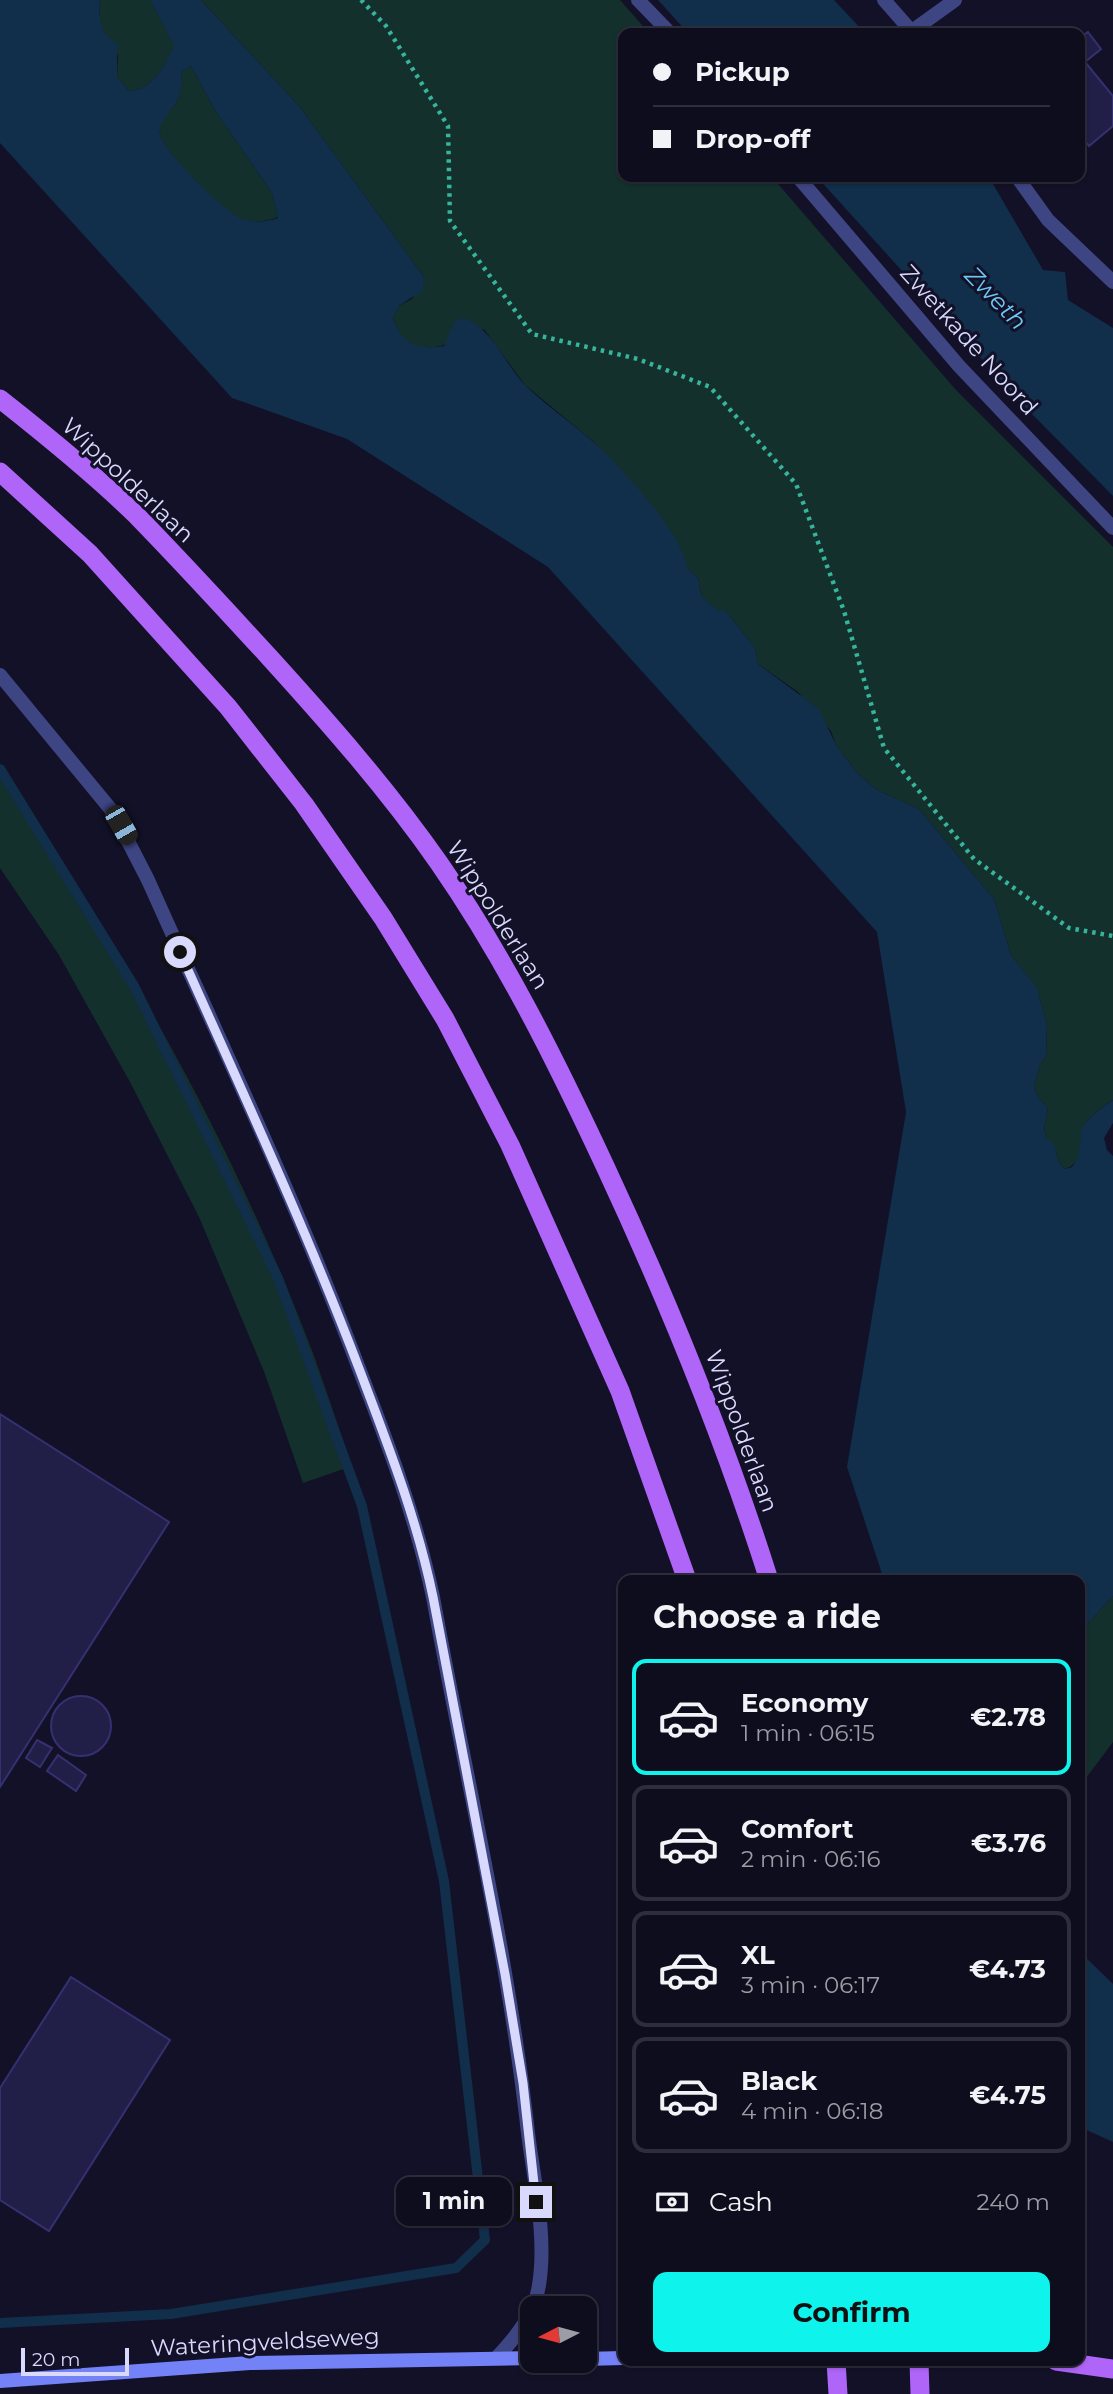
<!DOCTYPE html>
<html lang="en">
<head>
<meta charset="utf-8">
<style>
	:root { --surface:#0e0d1d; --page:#171626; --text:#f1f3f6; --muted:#9b9ca4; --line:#2e2d3b; --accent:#0ef3ec }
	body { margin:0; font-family:Montserrat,sans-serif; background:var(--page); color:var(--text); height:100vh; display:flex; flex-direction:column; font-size:26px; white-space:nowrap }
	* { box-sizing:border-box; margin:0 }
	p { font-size:23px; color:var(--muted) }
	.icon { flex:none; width:38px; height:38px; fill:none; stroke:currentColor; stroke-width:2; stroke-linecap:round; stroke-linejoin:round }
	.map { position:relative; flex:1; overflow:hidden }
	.panel { position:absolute; left:618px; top:1575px; width:467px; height:791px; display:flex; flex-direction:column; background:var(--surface); border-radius:14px; box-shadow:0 2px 5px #0004,0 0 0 2px var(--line) }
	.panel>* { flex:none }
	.guide { position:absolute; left:618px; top:28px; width:467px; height:154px; border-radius:14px; box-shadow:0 2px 5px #0004,0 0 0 2px var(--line); display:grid; align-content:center; height:154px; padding:0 35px; background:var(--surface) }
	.needle { width:46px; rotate:264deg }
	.controls { position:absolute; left:520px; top:2296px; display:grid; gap:14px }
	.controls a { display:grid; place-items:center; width:77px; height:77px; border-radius:14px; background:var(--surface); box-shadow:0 2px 5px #0004,0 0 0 2px var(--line); font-size:35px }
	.scale { position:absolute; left:21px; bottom:18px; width:108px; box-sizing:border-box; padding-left:7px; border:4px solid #d8d9fd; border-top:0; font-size:19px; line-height:24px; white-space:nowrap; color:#d8d9fd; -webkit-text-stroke:5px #121127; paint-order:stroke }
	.end { position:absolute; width:32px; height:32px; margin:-16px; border:9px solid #d8d9fd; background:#111; box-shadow:0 0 0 4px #111 }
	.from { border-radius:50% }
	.bubble { position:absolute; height:49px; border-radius:14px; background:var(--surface); box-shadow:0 2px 5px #0004,0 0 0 2px var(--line); font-size:23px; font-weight:700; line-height:49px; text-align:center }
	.car { position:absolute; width:21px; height:42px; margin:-21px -10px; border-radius:9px; box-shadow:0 0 5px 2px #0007; background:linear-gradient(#222 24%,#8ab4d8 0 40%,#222 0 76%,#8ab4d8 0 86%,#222 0) }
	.guide b { display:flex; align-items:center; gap:24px; height:66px; font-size:26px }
	.guide b+b { border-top:2px solid var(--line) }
	.guide i { width:18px; height:18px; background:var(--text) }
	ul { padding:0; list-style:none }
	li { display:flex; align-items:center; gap:21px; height:116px; margin:0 14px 10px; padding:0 21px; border:4px solid var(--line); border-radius:14px }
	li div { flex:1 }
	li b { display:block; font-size:26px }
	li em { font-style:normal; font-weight:700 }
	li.on { border-color:var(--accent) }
	li>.icon { width:63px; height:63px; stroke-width:1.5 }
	h2 { padding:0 35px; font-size:32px; line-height:84px }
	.pay { display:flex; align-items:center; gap:18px; height:77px; padding:0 35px; font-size:26px }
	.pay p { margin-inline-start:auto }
	.button { display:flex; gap:14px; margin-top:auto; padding:14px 35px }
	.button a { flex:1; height:80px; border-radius:14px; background:var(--accent); color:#111; font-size:28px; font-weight:700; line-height:80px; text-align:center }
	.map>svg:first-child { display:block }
</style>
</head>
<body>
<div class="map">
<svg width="1113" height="2394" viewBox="0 0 1113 2394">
	<rect width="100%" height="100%" fill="#121127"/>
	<g fill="#14302c">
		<path d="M100,0H150L175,45C166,64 152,91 129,91L117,77L118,56L100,25Z"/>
		<path d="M201,0H620L649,33H623V177H772L956,390L1113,547V1100C1104,1105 1093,1114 1087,1121C1075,1137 1088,1162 1065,1169L1059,1163L1056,1151L1046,1139L1044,1128L1048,1108L1038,1097L1034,1086L1040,1065L1046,1055L1047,1025L1037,989L1011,955L994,899L919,809L877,790L858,774L836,745L831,731L798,692L758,664L755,648L725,610L719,612L702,597L698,578L686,568L594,442L525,385L484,329C450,343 408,368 393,318L399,306L412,299L424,277L300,107Z"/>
		<path d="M191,66L216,112L272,193L278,217C266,222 254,223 242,219C225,213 163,152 160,134C157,120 174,110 179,97C181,89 181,79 182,71Z"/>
		<path d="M0,776C128,954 236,1151 314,1356C327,1392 339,1429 352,1466L303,1483L265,1374L199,1217L130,1082L59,955L0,868Z"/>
		<path d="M1113,1596V1742L1080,1786V1632Z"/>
	</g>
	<g fill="#112e4a" fill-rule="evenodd">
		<path d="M0,0H100C99,18 99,34 117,43V77L129,91C152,91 166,64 174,45L150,0H201L300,107L424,277L423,290L399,306L393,318C401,344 418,350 444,346L455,321L464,318C494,330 504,363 525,385C545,405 570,421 591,440C618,463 684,535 687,568L698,578L702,597L719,611L725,610L755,648L758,664L819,709L836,745L858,774L877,790L919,809L994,899L1011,955L1037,988L1047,1025L1046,1055L1040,1065L1034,1086L1038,1097L1048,1108L1044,1128L1046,1139L1054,1143L1059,1163L1065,1169L1072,1167C1081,1155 1079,1147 1081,1133C1083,1120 1102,1107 1113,1100V1123L1104,1138L1107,1150L1113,1156V1596L1080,1632V1580H884L847,1467L906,1112L877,932L548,567L347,439L232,398L0,143ZM191,66L216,112L272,193L278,218C266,222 254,223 241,218C225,212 163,151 160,134C158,120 174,110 179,97C182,89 181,79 182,71Z"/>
		<path d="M658,0H834L865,33H688Z"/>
		<path d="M817,177H989L1043,270L1065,272L1068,300L1113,328V496L1027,409Z"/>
		<path d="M1080,1952L1113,1984V2142L1080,2127Z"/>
	</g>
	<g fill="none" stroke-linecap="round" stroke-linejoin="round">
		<path stroke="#112e4a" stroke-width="10" d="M0,769L134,986L278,1278L362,1506L444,1881L485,2240L456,2268L171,2314L0,2323"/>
	</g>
	<g fill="#211e47" stroke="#353171" stroke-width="2">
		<path d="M1088,32L1101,49L1085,62L1113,96V126L1089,146L1080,135V38Z"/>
		<path d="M0,1414L169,1522L0,1787Z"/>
		<circle cx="81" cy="1726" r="30"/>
		<path d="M37,1740L52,1748L40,1767L26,1758Z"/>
		<path d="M58,1755L86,1775L76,1791L47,1771Z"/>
		<path d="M71,1977L170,2040L49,2231L0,2200V2088Z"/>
	</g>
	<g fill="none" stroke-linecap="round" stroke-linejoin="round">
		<path stroke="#36b49c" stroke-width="4.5" stroke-dasharray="3.5 5" stroke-linecap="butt" d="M361,0L386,26L448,126L450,221L532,334L638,359L710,387L796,484L844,611L884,748L974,859L1069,928L1113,936"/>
		<path stroke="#3e4583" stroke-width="14" d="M0,675L113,812L148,880C220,1041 296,1201 358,1366C387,1441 416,1517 433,1597C465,1775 508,1952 528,2133C534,2182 547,2236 539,2285C535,2314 516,2337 497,2357"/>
		<g stroke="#3e4583" stroke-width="14">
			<path d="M638,0L670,33"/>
			<path d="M884,0L913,33"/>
			<path d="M912,31L955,0"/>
			<path d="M798,177L959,366L1113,528"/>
			<path d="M1017,177L1048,220L1113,282"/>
		</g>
		<g stroke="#7482f8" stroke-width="14">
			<path d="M584,2359L623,2358"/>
			<path d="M0,2381L250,2363L532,2358"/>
		</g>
		<g stroke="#ae65f8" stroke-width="19">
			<path d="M0,399C47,436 94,474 137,516C182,562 226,610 270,658C329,723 388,790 439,863C505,958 556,1061 605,1166C668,1301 724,1438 769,1580"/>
			<path d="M0,472L90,554L228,707L304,804L383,918L445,1019L510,1145L620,1391L687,1580"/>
			<path d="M836,2361L838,2394"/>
			<path d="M919,2361L920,2394"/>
			<path d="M1056,2361L1113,2369"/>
		</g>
	</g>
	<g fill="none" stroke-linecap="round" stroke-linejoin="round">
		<path stroke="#d8d9fd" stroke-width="9" d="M180,952C242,1091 306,1229 360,1371C388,1445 417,1519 433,1597L505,1974L523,2083L536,2202"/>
	</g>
	<g text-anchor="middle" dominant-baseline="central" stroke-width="6" stroke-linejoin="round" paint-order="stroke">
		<g font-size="23" fill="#d8d9fd" stroke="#121127">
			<text transform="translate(969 340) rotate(48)">Zwetkade Noord</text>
			<text transform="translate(128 480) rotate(43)">Wippolderlaan</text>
			<text transform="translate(498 915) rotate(58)">Wippolderlaan</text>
			<text transform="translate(742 1431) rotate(70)">Wippolderlaan</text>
			<text transform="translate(265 2342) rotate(-3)">Wateringveldseweg</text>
		</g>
		<g font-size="24" font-style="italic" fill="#6bc9f8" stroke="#121127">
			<text transform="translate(996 298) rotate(46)">Zweth</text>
		</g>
	</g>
</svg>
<div class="controls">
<a><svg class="needle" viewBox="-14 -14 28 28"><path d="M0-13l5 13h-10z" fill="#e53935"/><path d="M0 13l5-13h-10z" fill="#9b9ca4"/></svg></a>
</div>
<div class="scale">20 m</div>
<i class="end from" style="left:180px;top:952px"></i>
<i class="end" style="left:536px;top:2202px"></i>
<div class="bubble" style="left:396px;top:2177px;width:116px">1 min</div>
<i class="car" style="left:121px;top:825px;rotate:150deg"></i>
<div class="guide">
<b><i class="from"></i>Pickup</b>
<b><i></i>Drop-off</b>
</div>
<section class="panel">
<h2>Choose a ride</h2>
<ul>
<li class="on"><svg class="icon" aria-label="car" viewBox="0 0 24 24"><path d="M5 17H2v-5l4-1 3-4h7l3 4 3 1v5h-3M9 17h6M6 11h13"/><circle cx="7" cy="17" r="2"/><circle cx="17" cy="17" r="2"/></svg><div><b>Economy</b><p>1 min · 06:15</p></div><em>€2.78</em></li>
<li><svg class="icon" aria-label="car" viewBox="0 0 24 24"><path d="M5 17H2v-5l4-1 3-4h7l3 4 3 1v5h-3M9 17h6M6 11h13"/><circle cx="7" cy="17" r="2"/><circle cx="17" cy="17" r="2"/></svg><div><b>Comfort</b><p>2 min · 06:16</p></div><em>€3.76</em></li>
<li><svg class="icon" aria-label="car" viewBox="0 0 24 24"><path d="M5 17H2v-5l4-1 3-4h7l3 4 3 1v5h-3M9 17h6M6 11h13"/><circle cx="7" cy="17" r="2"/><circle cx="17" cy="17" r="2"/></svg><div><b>XL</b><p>3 min · 06:17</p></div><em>€4.73</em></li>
<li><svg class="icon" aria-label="car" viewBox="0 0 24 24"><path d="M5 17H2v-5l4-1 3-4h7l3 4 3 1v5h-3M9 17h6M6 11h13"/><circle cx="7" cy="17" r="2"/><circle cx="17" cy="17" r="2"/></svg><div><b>Black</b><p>4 min · 06:18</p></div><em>€4.75</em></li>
</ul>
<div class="pay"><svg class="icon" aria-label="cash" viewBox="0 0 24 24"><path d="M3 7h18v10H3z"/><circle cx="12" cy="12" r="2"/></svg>Cash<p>240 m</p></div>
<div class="button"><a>Confirm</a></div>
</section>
</div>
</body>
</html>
